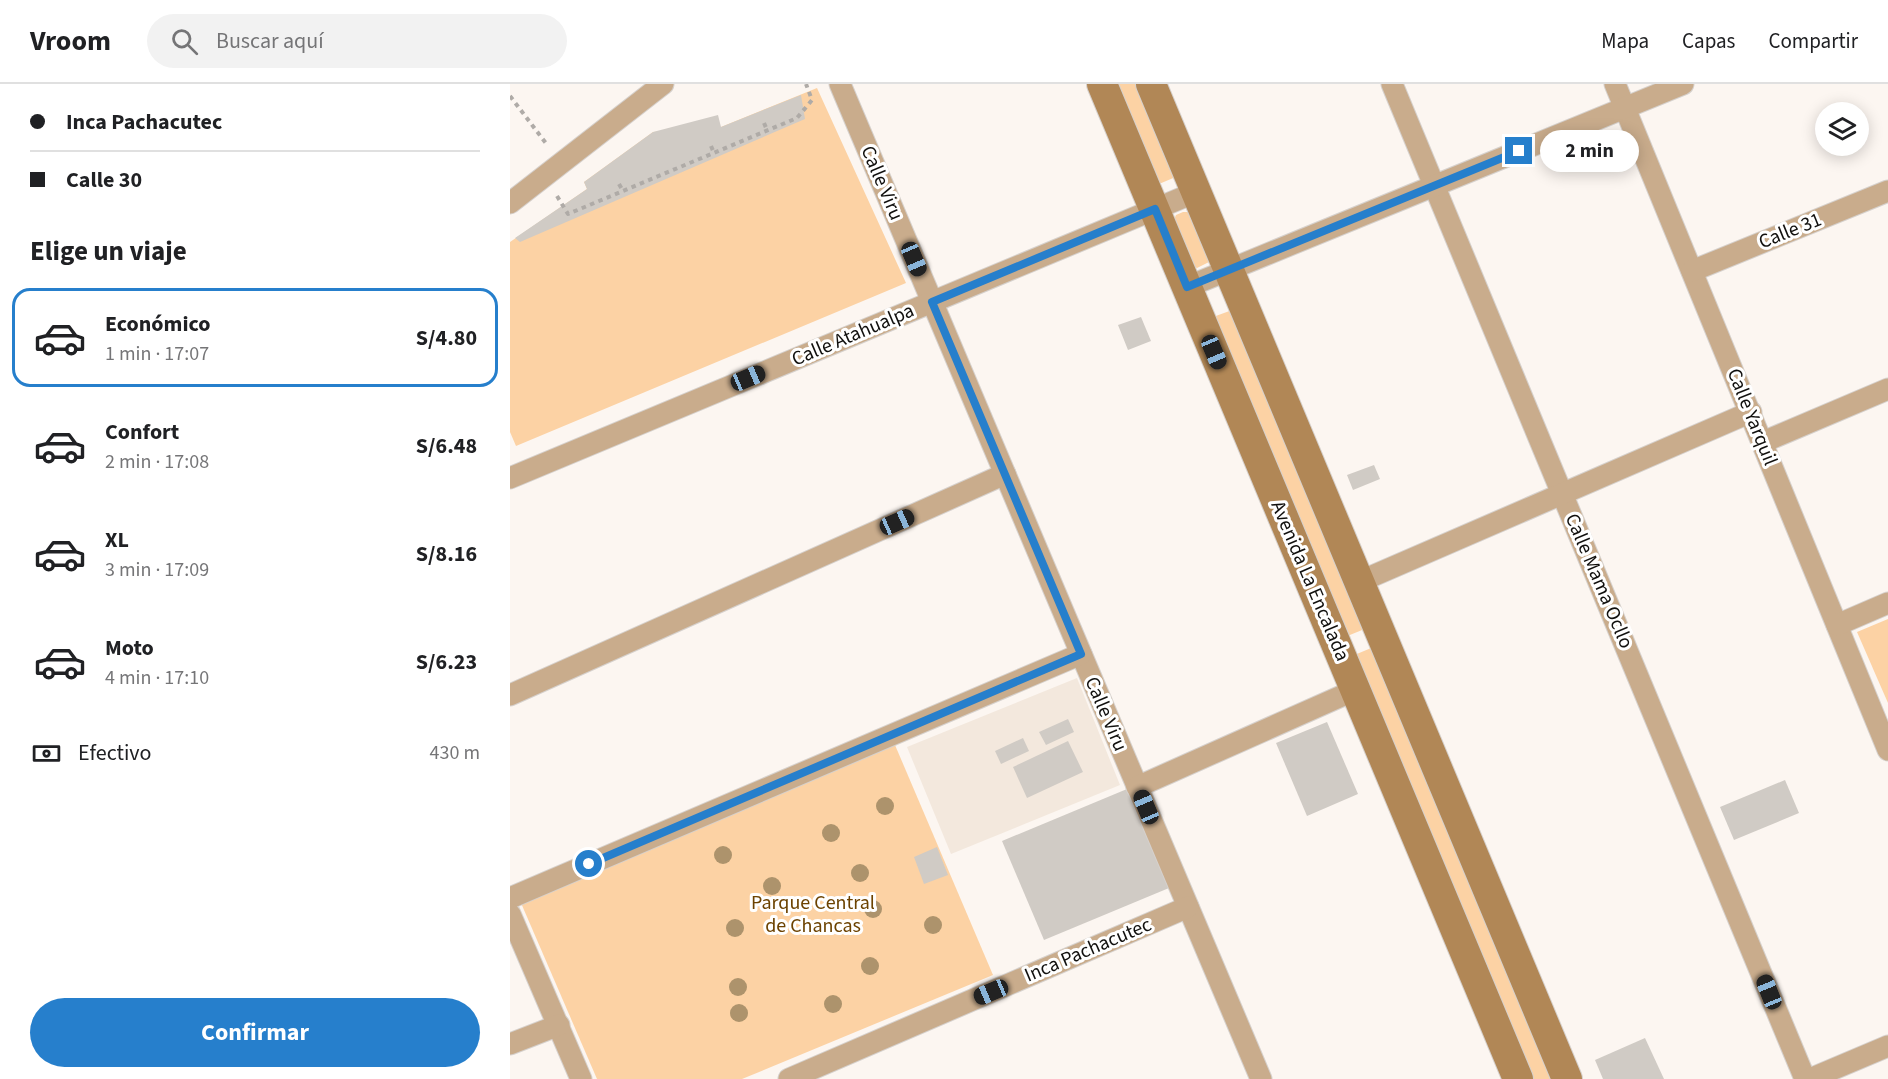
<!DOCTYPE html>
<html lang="es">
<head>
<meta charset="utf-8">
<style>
	:root { --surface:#fff; --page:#f2f2f2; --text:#202124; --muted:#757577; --line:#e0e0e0; --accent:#267fcc }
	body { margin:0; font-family:"Source Sans 3",sans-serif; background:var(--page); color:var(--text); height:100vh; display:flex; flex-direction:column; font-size:22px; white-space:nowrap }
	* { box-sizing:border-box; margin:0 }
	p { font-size:20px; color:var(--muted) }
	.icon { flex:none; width:33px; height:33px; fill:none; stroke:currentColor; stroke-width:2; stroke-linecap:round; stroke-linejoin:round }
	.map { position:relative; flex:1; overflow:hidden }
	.drawer { display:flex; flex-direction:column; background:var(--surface); width:510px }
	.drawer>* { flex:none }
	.banner { display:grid; align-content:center; height:132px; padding:0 30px; background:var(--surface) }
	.tools { position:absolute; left:1305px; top:18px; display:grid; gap:12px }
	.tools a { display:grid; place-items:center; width:54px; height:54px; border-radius:50%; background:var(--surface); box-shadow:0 3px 15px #0003; font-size:30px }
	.end { position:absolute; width:27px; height:27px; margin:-14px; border:8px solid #267fcc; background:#fff; box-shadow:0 0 0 3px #fff }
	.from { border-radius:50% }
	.bubble { position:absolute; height:42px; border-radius:21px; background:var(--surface); box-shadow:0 3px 15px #0003; font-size:20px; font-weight:700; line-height:42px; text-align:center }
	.car { position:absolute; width:18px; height:36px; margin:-18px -9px; border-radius:8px; box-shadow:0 0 4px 2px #0007; background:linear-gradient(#222 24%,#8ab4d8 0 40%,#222 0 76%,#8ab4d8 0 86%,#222 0) }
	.banner b { display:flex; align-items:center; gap:21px; height:57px; font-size:22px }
	.banner b+b { border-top:2px solid var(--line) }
	.banner i { width:15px; height:15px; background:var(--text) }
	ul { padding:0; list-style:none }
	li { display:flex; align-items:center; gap:18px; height:99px; margin:0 12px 9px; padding:0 18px; border:3px solid transparent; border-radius:18px }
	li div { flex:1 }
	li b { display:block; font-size:22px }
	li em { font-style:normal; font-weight:700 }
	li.active { border-color:var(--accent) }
	li>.icon { width:54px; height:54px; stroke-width:1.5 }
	h2 { padding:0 30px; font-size:27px; line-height:72px }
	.pay { display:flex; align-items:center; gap:15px; height:66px; padding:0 30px; font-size:22px }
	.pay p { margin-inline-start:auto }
	.button { display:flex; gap:12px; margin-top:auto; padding:12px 30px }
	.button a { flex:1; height:69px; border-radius:36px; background:var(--accent); color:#fff; font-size:24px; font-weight:700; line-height:69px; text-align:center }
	header { display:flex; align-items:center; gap:36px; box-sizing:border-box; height:84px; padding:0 30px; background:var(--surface); border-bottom:2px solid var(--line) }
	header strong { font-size:28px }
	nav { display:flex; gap:33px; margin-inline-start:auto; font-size:21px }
	.search { width:420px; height:54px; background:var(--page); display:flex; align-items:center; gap:15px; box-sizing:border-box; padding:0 21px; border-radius:33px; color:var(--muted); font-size:22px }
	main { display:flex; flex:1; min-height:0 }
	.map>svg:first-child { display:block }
</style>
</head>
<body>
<header>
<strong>Vroom</strong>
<div class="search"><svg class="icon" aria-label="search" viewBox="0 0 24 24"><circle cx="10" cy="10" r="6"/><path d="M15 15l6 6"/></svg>Buscar aquí</div>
<nav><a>Mapa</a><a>Capas</a><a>Compartir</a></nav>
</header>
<main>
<section class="drawer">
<div class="banner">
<b><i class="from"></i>Inca Pachacutec</b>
<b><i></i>Calle 30</b>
</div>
<h2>Elige un viaje</h2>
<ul>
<li class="active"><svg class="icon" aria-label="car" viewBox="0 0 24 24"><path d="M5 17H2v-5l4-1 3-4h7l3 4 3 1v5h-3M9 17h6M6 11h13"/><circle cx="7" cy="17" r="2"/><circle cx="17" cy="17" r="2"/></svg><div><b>Económico</b><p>1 min · 17:07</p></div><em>S/4.80</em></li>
<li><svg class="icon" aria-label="car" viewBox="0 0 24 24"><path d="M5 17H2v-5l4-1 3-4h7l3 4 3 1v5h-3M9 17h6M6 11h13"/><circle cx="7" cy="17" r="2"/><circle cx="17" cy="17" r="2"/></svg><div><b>Confort</b><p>2 min · 17:08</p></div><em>S/6.48</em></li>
<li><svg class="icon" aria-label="car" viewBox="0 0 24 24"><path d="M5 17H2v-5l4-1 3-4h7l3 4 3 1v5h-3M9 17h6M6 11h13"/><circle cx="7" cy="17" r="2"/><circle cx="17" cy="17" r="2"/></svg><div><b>XL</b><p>3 min · 17:09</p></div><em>S/8.16</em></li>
<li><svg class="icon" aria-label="car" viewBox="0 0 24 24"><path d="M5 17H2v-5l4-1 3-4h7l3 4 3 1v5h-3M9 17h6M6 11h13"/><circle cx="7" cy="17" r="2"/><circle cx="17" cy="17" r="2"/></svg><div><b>Moto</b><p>4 min · 17:10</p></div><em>S/6.23</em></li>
</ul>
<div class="pay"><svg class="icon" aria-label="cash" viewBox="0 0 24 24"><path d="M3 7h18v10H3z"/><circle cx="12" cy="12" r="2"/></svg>Efectivo<p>430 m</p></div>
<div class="button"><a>Confirmar</a></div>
</section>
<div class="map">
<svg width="1378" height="995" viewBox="0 0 1378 995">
	<rect width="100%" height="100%" fill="#fcf6f1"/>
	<path fill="#f3e8dd" d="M567,594L610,701L441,770L397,663Z"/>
	<g fill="#fcd2a4">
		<path d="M605,0H629L668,92L649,100Z"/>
		<path d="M307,4L396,199L6,362L0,348V158L77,105L74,98L143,48L211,43Z"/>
		<path d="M673,128H679L699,178L687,184L682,182L663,138L666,131Z"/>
		<path d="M725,225L857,544L835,553L703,233Z"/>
		<path d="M1378,535V619L1347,548Z"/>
		<path d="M866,562L1046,995H1020L842,572Z"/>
		<path d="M385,661L483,891L232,995H87L11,819Z"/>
	</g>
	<g fill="#d0cbc5">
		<path d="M291,11L295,35L10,158L5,154L77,105L74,98L143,48L208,31L211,43Z"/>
		<path d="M631,233L641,257L618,266L608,241Z"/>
		<path d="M864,381L870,395L843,406L837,391Z"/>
		<path d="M558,635L564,648L536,661L529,648Z"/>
		<path d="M817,638L848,710L797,732L766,659Z"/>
		<path d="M513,654L519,667L491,680L485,667Z"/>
		<path d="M558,657L573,688L517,714L503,683Z"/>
		<path d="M1275,696L1289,729L1224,756L1210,723Z"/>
		<path d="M617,705L659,804L534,856L492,757Z"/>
		<path d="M427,763L438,791L414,800L404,773Z"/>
		<path d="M1135,954L1154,995H1093L1085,976Z"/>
	</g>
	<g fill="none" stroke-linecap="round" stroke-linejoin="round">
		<defs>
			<g id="street">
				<path d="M330,0L751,995"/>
				<path d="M882,0L1295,995"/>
				<path d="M1105,0L1378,666"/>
				<path d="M0,119L153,0"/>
				<path d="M1182,187L1378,107"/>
				<path d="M677,203L1173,0"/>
				<path d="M1253,358L1378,305"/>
				<path d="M0,394L686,108"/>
				<path d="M851,497L1241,328"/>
				<path d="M1327,541L1378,519"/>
				<path d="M0,611L495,390"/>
				<path d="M627,703L845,606"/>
				<path d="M0,814L571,570"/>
				<path d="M0,830L71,995"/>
				<path d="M0,960L49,941"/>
				<path d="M279,995L678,823"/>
				<path d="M1300,995L1378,962"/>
			</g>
			<g id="secondary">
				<path d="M592,0L1008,995"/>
				<path d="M641,0L1057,995"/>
			</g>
		</defs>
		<use href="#street" stroke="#d6d1cd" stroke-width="23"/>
		<use href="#secondary" stroke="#d6d1cd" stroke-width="32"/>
		<g stroke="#afaba7" stroke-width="4" stroke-dasharray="4.5 4.5" stroke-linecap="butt">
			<path d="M0,12L38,62"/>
			<path d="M254,39L257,46"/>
			<path d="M201,62L204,69"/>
			<path d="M109,100L113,107"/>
			<path d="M47,112L58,130L287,34L302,16L296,0"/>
		</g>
		<use href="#street" stroke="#c9ac8c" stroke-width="21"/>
		<use href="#secondary" stroke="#b18756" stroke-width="30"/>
	</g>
	<g fill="#ad936c">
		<circle cx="375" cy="722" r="9"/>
		<circle cx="321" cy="749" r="9"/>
		<circle cx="213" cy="771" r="9"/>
		<circle cx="350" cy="789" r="9"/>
		<circle cx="262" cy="802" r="9"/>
		<circle cx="363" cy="825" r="9"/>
		<circle cx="423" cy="841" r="9"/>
		<circle cx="225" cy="844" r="9"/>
		<circle cx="360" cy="882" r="9"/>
		<circle cx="228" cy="903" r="9"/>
		<circle cx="323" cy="920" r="9"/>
		<circle cx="229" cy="929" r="9"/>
	</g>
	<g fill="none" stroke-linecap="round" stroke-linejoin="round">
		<path stroke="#267fcc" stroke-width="8" d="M79,780L571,570L422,218L645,125L677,203L1009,67"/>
	</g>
	<g text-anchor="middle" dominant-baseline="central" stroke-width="6" stroke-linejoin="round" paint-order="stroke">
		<g font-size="20" fill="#11100e" stroke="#fff">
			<text transform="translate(372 99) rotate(67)">Calle Viru</text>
			<text transform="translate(1280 147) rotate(-22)">Calle 31</text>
			<text transform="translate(343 251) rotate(-23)">Calle Atahualpa</text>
			<text transform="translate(1242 333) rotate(68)">Calle Yarquil</text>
			<text transform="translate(800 497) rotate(67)">Avenida La Encalada</text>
			<text transform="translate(1089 497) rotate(67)">Calle Mama Ocllo</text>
			<text transform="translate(596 630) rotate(67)">Calle Viru</text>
			<text transform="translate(578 866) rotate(-23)">Inca Pachacutec</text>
		</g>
		<g font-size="20" fill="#6c4200" stroke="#fff">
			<text x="303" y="819">Parque Central<tspan x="303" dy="23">de Chancas</tspan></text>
		</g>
	</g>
</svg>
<div class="tools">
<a><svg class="icon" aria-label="layers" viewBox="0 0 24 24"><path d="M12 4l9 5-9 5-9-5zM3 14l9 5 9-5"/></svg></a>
</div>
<i class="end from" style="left:79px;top:780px"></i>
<i class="end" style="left:1009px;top:67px"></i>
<div class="bubble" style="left:1030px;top:46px;width:99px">2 min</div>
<i class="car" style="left:404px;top:175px;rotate:157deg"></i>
<i class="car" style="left:704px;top:268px;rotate:157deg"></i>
<i class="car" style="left:238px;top:294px;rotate:67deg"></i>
<i class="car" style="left:387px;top:438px;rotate:66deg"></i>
<i class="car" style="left:636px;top:723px;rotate:337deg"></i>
<i class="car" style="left:481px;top:908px;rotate:247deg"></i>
<i class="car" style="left:1259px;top:908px;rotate:338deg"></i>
</div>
</main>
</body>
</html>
